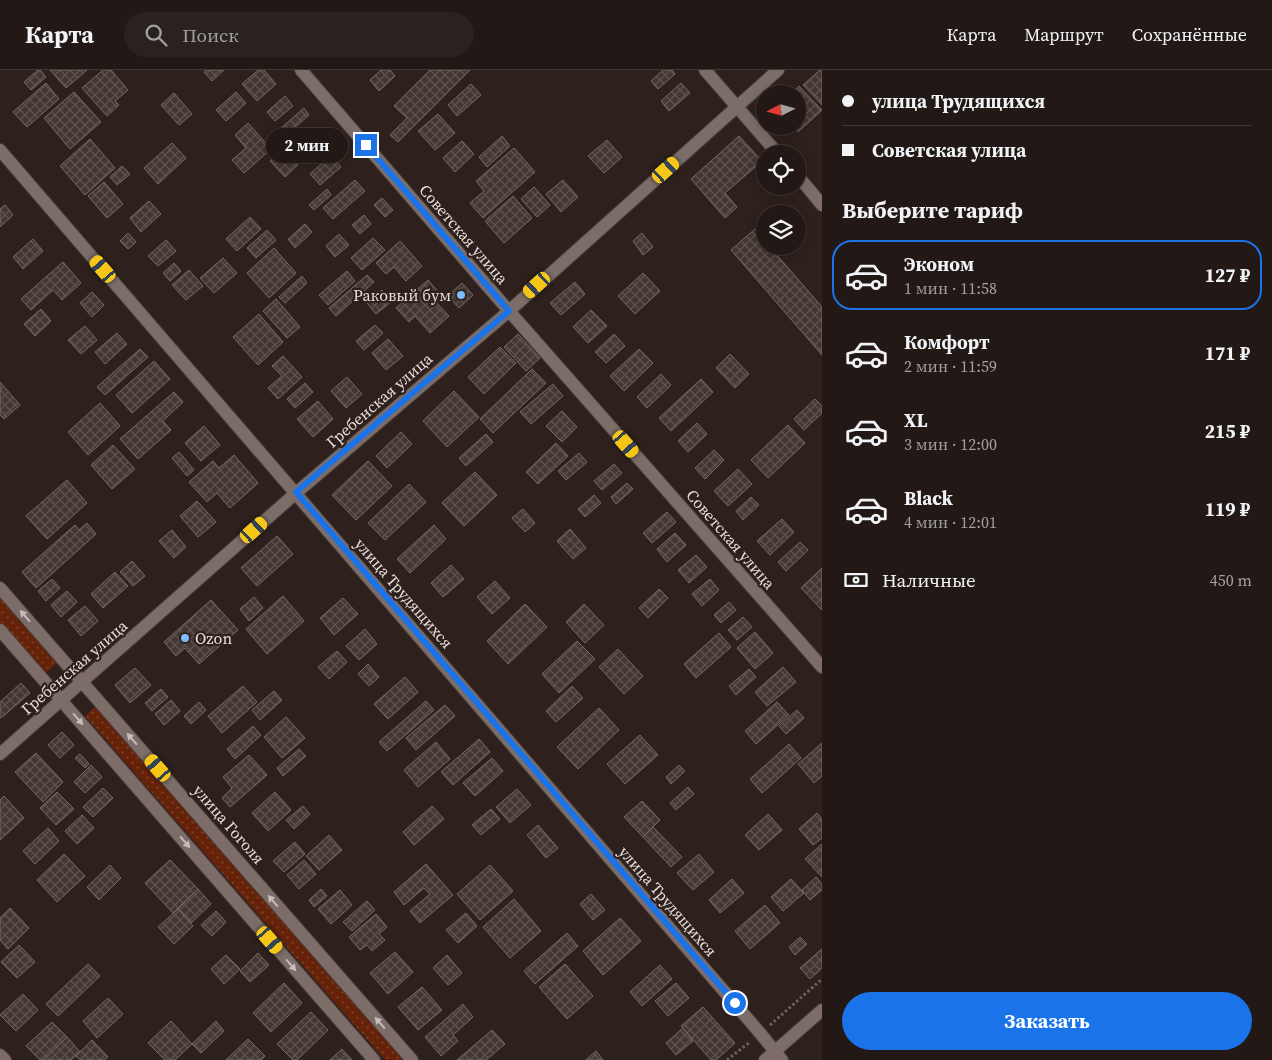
<!DOCTYPE html>
<html lang="ru">
<head>
<meta charset="utf-8">
<style>
	:root { --surface:#221916; --page:#2a221f; --text:#f1f3f6; --muted:#a2a0a1; --line:#3f3835; --accent:#1a73e8 }
	body { margin:0; font-family:"Source Serif 4",serif; background:var(--page); color:var(--text); height:100vh; display:flex; flex-direction:column; font-size:19px; white-space:nowrap }
	* { box-sizing:border-box; margin:0 }
	p { font-size:16px; color:var(--muted) }
	.icon { flex:none; width:28px; height:28px; fill:none; stroke:currentColor; stroke-width:2; stroke-linecap:round; stroke-linejoin:round }
	.map { position:relative; flex:1; overflow:hidden }
	.details { display:flex; flex-direction:column; background:var(--surface); width:450px }
	.details>* { flex:none }
	.top-card { display:grid; align-content:center; height:110px; padding:0 20px; background:var(--surface) }
	.needle { width:32px; rotate:264deg }
	.buttons { position:absolute; left:756px; top:15px; display:grid; gap:10px }
	.buttons a { display:grid; place-items:center; width:50px; height:50px; border-radius:50%; background:var(--surface); box-shadow:0 2px 12px #0003,0 0 0 1px var(--line); font-size:25px }
	.end { position:absolute; width:22px; height:22px; margin:-11px; border:6px solid #1a73e8; background:#fff; box-shadow:0 0 0 2px #fff }
	.from { border-radius:50% }
	.bubble { position:absolute; height:35px; border-radius:18px; background:var(--surface); box-shadow:0 2px 12px #0003,0 0 0 1px var(--line); font-size:16px; font-weight:700; line-height:35px; text-align:center }
	.car { position:absolute; width:15px; height:30px; margin:-15px -8px; border-radius:6px; box-shadow:0 0 4px 1px #0007; background:linear-gradient(#f5c518 24%,#345 0 40%,#f5c518 0 76%,#345 0 86%,#f5c518 0) }
	.top-card b { display:flex; align-items:center; gap:18px; height:48px; font-size:19px }
	.top-card b+b { border-top:1px solid var(--line) }
	.top-card i { width:12px; height:12px; background:var(--text) }
	ul { padding:0; list-style:none }
	li { display:flex; align-items:center; gap:15px; height:70px; margin:0 10px 8px; padding:0 10px; border:2px solid transparent; border-radius:20px }
	li div { flex:1 }
	li b { display:block; font-size:19px }
	li em { font-style:normal; font-weight:700 }
	li.selected { border-color:var(--accent) }
	li>.icon { width:45px; height:45px; stroke-width:1.5 }
	h2 { padding:0 20px; font-size:22px; line-height:60px }
	.pay { display:flex; align-items:center; gap:12px; height:55px; padding:0 20px; font-size:19px }
	.pay p { margin-inline-start:auto }
	.action { display:flex; gap:10px; margin-top:auto; padding:10px 20px }
	.action a { flex:1; height:58px; border-radius:30px; background:var(--accent); color:#fff; font-size:20px; font-weight:700; line-height:58px; text-align:center }
	header { display:flex; align-items:center; gap:30px; box-sizing:border-box; height:70px; padding:0 25px; background:var(--surface); border-bottom:1px solid var(--line) }
	header strong { font-size:24px }
	nav { display:flex; gap:28px; margin-inline-start:auto; font-size:18px }
	.search { width:350px; height:45px; background:var(--page); display:flex; align-items:center; gap:12px; box-sizing:border-box; padding:0 18px; border-radius:28px; color:var(--muted); font-size:19px }
	main { display:flex; flex:1; min-height:0 }
	.map>svg:first-child { display:block }
</style>
</head>
<body>
<header>
<strong>Карта</strong>
<div class="search"><svg class="icon" aria-label="search" viewBox="0 0 24 24"><circle cx="10" cy="10" r="6"/><path d="M15 15l6 6"/></svg>Поиск</div>
<nav><a>Карта</a><a>Маршрут</a><a>Сохранённые</a></nav>
</header>
<main>
<div class="map">
<svg width="822" height="990" viewBox="0 0 822 990">
	<defs>
		<pattern id="park-dots" width="8" height="8" patternUnits="userSpaceOnUse" patternTransform="scale(1.25)"><rect width="8" height="8" fill="#662209"/><path d="M2 2h.1M6 6h.1" fill="none" stroke="#7c422c" stroke-width="1.8" stroke-linecap="round"/></pattern>
		<pattern id="building-cross-hatch" width="8" height="8" patternUnits="userSpaceOnUse" patternTransform="scale(1.25)"><rect width="8" height="8" fill="#443631"/><path d="M0 0l8 8M0 8l8-8" fill="none" stroke="#5f534e"/></pattern>
	</defs>
	<rect width="100%" height="100%" fill="#2e211d"/>
	<g fill="url(#park-dots)">
		<path d="M0,526L58,592L45,604L0,552Z"/>
		<path d="M95,637L405,990H385L85,646Z"/>
	</g>
	<g fill="url(#building-cross-hatch)" stroke="#776863">
		<path d="M38,0H40L46,7L31,20L24,12Z"/>
		<path d="M50,0H87L66,18Z"/>
		<path d="M103,0H111L128,20L115,31L119,35L107,46L82,18Z"/>
		<path d="M206,0H224L212,11L204,2Z"/>
		<path d="M258,0H264L276,14L257,31L242,14Z"/>
		<path d="M381,0H390L395,6L379,21L370,10Z"/>
		<path d="M430,0H470L398,72L390,65L407,48L394,36Z"/>
		<path d="M663,0H672L675,4L658,19L651,11Z"/>
		<path d="M820,0H822V35L803,15Z"/>
		<path d="M46,13L59,29L27,57L13,42Z"/>
		<path d="M681,13L690,23L669,41L661,31Z"/>
		<path d="M471,14L481,25L457,46L448,35Z"/>
		<path d="M799,16L822,40L798,62L793,56H798V24H791Z"/>
		<path d="M74,22L101,52L70,79L44,48Z"/>
		<path d="M236,22L246,33L226,51L216,40Z"/>
		<path d="M174,23L192,44L179,55L161,35Z"/>
		<path d="M285,26L293,36L275,51L267,42Z"/>
		<path d="M304,38L309,45L285,66L279,60Z"/>
		<path d="M438,44L455,63L435,80L418,61Z"/>
		<path d="M248,53L271,79L244,103L232,90L246,78L235,65Z"/>
		<path d="M502,66L510,76L487,97L479,87Z"/>
		<path d="M739,66L762,91L725,123L737,137L725,148L691,109Z"/>
		<path d="M90,69L115,98L85,125L60,96Z"/>
		<path d="M607,70L622,87L604,103L588,86Z"/>
		<path d="M462,71L474,84L455,102L443,88Z"/>
		<path d="M172,73L186,88L158,114L144,98Z"/>
		<path d="M514,78L535,102L483,148L470,133L484,121L476,111Z"/>
		<path d="M283,79L298,95L285,107L270,91Z"/>
		<path d="M331,85L341,97L320,115L310,104Z"/>
		<path d="M122,96L130,104L117,115L110,107Z"/>
		<path d="M355,110L365,121L333,149L323,138Z"/>
		<path d="M563,110L578,127L561,142L546,124Z"/>
		<path d="M104,112L123,134L107,148L88,126Z"/>
		<path d="M534,117L550,135L537,147L521,129Z"/>
		<path d="M327,119L331,125L314,140L309,135Z"/>
		<path d="M513,126L532,148L504,173L485,151Z"/>
		<path d="M382,128L393,140L385,147L374,135Z"/>
		<path d="M149,131L161,144L141,162L130,148Z"/>
		<path d="M5,135L13,145L0,157V139Z"/>
		<path d="M364,145L371,154L360,164L352,155Z"/>
		<path d="M250,147L261,159L237,181L226,169Z"/>
		<path d="M305,154L312,162L295,178L288,169Z"/>
		<path d="M755,159L765,171V176H769L822,237V285L731,180Z"/>
		<path d="M267,160L276,170L256,188L247,178Z"/>
		<path d="M128,163L136,172L128,179L120,171Z"/>
		<path d="M642,163L653,177L643,185L633,171Z"/>
		<path d="M339,164L349,175L335,187L326,176Z"/>
		<path d="M373,168L385,180L362,200L351,188Z"/>
		<path d="M33,169L43,181L23,199L13,187Z"/>
		<path d="M166,170L176,181L158,196L148,186Z"/>
		<path d="M400,171L422,196L406,211L394,197L386,204L376,193Z"/>
		<path d="M274,178L296,203L269,228L247,203Z"/>
		<path d="M223,188L237,203L214,223L200,208Z"/>
		<path d="M63,192L81,213L62,230L53,220L31,240L21,229Z"/>
		<path d="M174,193L181,201L170,211L163,203Z"/>
		<path d="M189,200L203,216L186,230L172,215Z"/>
		<path d="M347,201L355,211L328,235L319,225Z"/>
		<path d="M643,203L660,221L635,244L618,226Z"/>
		<path d="M367,205L374,212L336,246L329,238Z"/>
		<path d="M302,206L307,213L285,233L279,227Z"/>
		<path d="M428,210L440,224L434,230L449,246L430,263L415,246L409,252L396,238Z"/>
		<path d="M575,212L585,224L561,245L550,233Z"/>
		<path d="M462,213L473,225L459,238L448,226Z"/>
		<path d="M382,220L392,231L376,244L367,233Z"/>
		<path d="M92,222L104,235L92,247L80,233Z"/>
		<path d="M276,229L300,257L287,268L263,241Z"/>
		<path d="M41,239L51,251L35,266L24,254Z"/>
		<path d="M591,240L607,256L588,273L573,257Z"/>
		<path d="M259,244L283,272L258,295L233,267Z"/>
		<path d="M375,255L383,263L364,280L356,271Z"/>
		<path d="M85,256L97,270L81,284L68,270Z"/>
		<path d="M117,263L127,274L105,294L95,282Z"/>
		<path d="M518,264L540,288L526,301L504,277Z"/>
		<path d="M614,264L625,276L606,293L595,282Z"/>
		<path d="M388,269L403,286L386,300L372,283Z"/>
		<path d="M500,277L516,293L484,324L468,307Z"/>
		<path d="M140,279L148,287L105,325L97,317Z"/>
		<path d="M639,279L653,293L624,321L610,306Z"/>
		<path d="M730,284L749,304L735,318L716,298Z"/>
		<path d="M283,286L302,307L278,329L268,318L282,306L272,296Z"/>
		<path d="M154,291L170,309L132,343L116,325Z"/>
		<path d="M532,299L546,313L493,363L480,349Z"/>
		<path d="M661,304L671,315L647,338L637,327Z"/>
		<path d="M347,307L362,324L346,338L331,321Z"/>
		<path d="M701,309L713,322L671,361L659,348Z"/>
		<path d="M0,312L20,335L4,349L0,345Z"/>
		<path d="M305,313L313,322L295,338L287,329Z"/>
		<path d="M553,314L563,326L531,354L520,342Z"/>
		<path d="M454,321L479,347L447,377L423,351Z"/>
		<path d="M174,322L183,332L163,351L171,360L138,389L120,369Z"/>
		<path d="M815,329L822,336V343L804,360L794,349Z"/>
		<path d="M318,331L333,349L313,367L297,349Z"/>
		<path d="M100,333L120,356L88,385L68,362Z"/>
		<path d="M562,341L577,357L562,372L546,356Z"/>
		<path d="M697,353L707,364L688,382L678,371Z"/>
		<path d="M788,355L805,373L768,408L751,390Z"/>
		<path d="M204,356L220,375L201,391L185,373Z"/>
		<path d="M401,362L412,374L387,398L376,386Z"/>
		<path d="M486,364L493,372L466,396L459,388Z"/>
		<path d="M556,373L568,386L538,414L526,402Z"/>
		<path d="M113,375L135,399L112,419L91,395Z"/>
		<path d="M714,380L724,390L705,409L695,398Z"/>
		<path d="M179,382L194,400L187,406L172,388Z"/>
		<path d="M579,383L587,392L566,410L558,401Z"/>
		<path d="M234,385L258,413L230,438L217,423L207,432L189,412L213,391L219,398Z"/>
		<path d="M368,391L392,416L356,450L332,425Z"/>
		<path d="M614,394L622,403L602,420L594,411Z"/>
		<path d="M738,399L752,414L728,436L714,421Z"/>
		<path d="M475,402L497,425L464,456L442,433Z"/>
		<path d="M67,410L87,433L47,469L26,446Z"/>
		<path d="M627,413L633,419L616,434L611,427Z"/>
		<path d="M409,414L426,432L385,470L368,453Z"/>
		<path d="M594,425L601,433L585,447L578,439Z"/>
		<path d="M751,427L759,435L743,450L736,441Z"/>
		<path d="M197,431L216,452L198,467L180,446Z"/>
		<path d="M523,439L535,453L525,462L512,448Z"/>
		<path d="M667,442L676,452L652,473L643,463Z"/>
		<path d="M782,449L794,462L770,485L757,471Z"/>
		<path d="M87,453L96,464L36,518L22,502L75,455L79,460Z"/>
		<path d="M434,455L446,469L410,503L397,489Z"/>
		<path d="M570,459L586,478L573,489L557,471Z"/>
		<path d="M172,460L186,477L174,488L159,471Z"/>
		<path d="M675,463L686,475L667,492L657,479Z"/>
		<path d="M277,466L293,484L257,516L241,498Z"/>
		<path d="M800,472L808,480L786,501L778,492Z"/>
		<path d="M696,485L707,497L689,513L678,500Z"/>
		<path d="M132,491L145,506L133,516L120,502Z"/>
		<path d="M451,495L464,509L443,527L431,513Z"/>
		<path d="M822,498V540L801,518Z"/>
		<path d="M115,502L128,516L103,538L91,524Z"/>
		<path d="M52,509L60,518L46,531L38,521Z"/>
		<path d="M710,509L719,520L702,536L692,524Z"/>
		<path d="M495,511L510,528L492,544L477,527Z"/>
		<path d="M659,519L668,528L648,548L639,538Z"/>
		<path d="M67,521L77,532L61,547L51,535Z"/>
		<path d="M283,526L304,551L267,584L246,559Z"/>
		<path d="M254,527L263,538L249,551L240,539Z"/>
		<path d="M343,528L358,544L334,565L320,548Z"/>
		<path d="M211,530L238,560L199,594L185,578L176,586L164,572Z"/>
		<path d="M729,532L736,540L721,553L714,545Z"/>
		<path d="M525,534L547,557L508,594L487,571Z"/>
		<path d="M584,534L604,555L585,573L566,552Z"/>
		<path d="M85,536L98,551L81,566L68,550Z"/>
		<path d="M743,547L752,557L737,570L728,560Z"/>
		<path d="M365,559L377,574L359,590L346,576Z"/>
		<path d="M755,562L773,583L755,599L737,578Z"/>
		<path d="M719,563L731,577L696,608L684,594Z"/>
		<path d="M577,571L595,589L559,623L542,604Z"/>
		<path d="M618,579L643,606L624,624L599,597Z"/>
		<path d="M337,581L347,592L329,609L318,597Z"/>
		<path d="M368,594L379,607L369,616L358,604Z"/>
		<path d="M783,597L796,612L767,636L755,622Z"/>
		<path d="M135,598L151,615L130,633L115,615Z"/>
		<path d="M749,599L756,607L736,625L729,616Z"/>
		<path d="M405,607L418,622L388,649L374,634Z"/>
		<path d="M21,613L30,623L1,648L0,647V632Z"/>
		<path d="M243,616L257,632L222,663L208,646Z"/>
		<path d="M572,616L583,628L556,652L546,641Z"/>
		<path d="M161,619L168,627L152,641L145,633Z"/>
		<path d="M274,621L282,630L260,650L252,640Z"/>
		<path d="M171,630L180,641L164,655L155,644Z"/>
		<path d="M426,631L434,640L387,681L379,672Z"/>
		<path d="M199,632L206,640L191,654L184,646Z"/>
		<path d="M777,632L789,645L756,674L745,661Z"/>
		<path d="M445,635L455,646L416,680L406,668Z"/>
		<path d="M599,638L619,660L578,699L557,677Z"/>
		<path d="M797,640L804,648L786,664L779,656Z"/>
		<path d="M286,647L305,668L282,688L264,667Z"/>
		<path d="M253,656L261,665L235,689L227,679Z"/>
		<path d="M62,662L74,675L60,688L48,675Z"/>
		<path d="M640,665L658,685L625,714L607,694Z"/>
		<path d="M479,669L490,682L453,715L441,702Z"/>
		<path d="M436,672L450,689L418,717L404,700Z"/>
		<path d="M822,673V706L814,713L798,694Z"/>
		<path d="M789,674L801,688L762,723L750,709Z"/>
		<path d="M299,679L306,686L283,706L277,698Z"/>
		<path d="M36,683L63,712L43,732L15,702Z"/>
		<path d="M80,684L89,694L85,698L75,688Z"/>
		<path d="M249,685L267,705L230,737L222,728L232,718L223,707Z"/>
		<path d="M492,688L503,701L475,726L463,713Z"/>
		<path d="M91,695L102,707L85,723L74,712Z"/>
		<path d="M679,695L685,701L671,714L666,707Z"/>
		<path d="M688,717L694,724L676,740L670,733Z"/>
		<path d="M103,718L113,728L93,747L83,737Z"/>
		<path d="M517,719L531,735L510,753L496,737Z"/>
		<path d="M57,722L74,739L56,755L40,738Z"/>
		<path d="M275,722L291,740L268,761L252,743Z"/>
		<path d="M4,726L24,748L0,770V730Z"/>
		<path d="M642,731L660,750L643,767L624,747Z"/>
		<path d="M303,736L310,744L294,759L286,750Z"/>
		<path d="M432,736L444,749L414,775L403,762Z"/>
		<path d="M491,739L500,749L481,765L472,755Z"/>
		<path d="M817,743L822,749V768L813,775L799,759Z"/>
		<path d="M768,744L782,760L759,780L745,765Z"/>
		<path d="M82,745L94,758L77,774L65,761Z"/>
		<path d="M538,755L558,778L546,788L527,765Z"/>
		<path d="M653,757L682,787L671,797L643,767Z"/>
		<path d="M48,758L59,771L35,794L23,781Z"/>
		<path d="M329,765L342,780L319,800L306,786Z"/>
		<path d="M295,772L305,784L284,802L273,791Z"/>
		<path d="M822,774V807L805,789Z"/>
		<path d="M64,784L85,806L57,832L37,810Z"/>
		<path d="M699,784L714,802L693,820L677,803Z"/>
		<path d="M170,790L198,819L173,843L145,813Z"/>
		<path d="M304,790L316,804L299,819L287,805Z"/>
		<path d="M426,794L453,825L420,853L410,841L430,824L424,818L404,835L394,822Z"/>
		<path d="M110,795L121,808L99,830L87,817Z"/>
		<path d="M490,795L513,821L480,850L457,824Z"/>
		<path d="M816,807L822,814V820L810,830L802,820Z"/>
		<path d="M732,809L744,823L720,843L709,830Z"/>
		<path d="M791,809L804,823L783,841L771,827Z"/>
		<path d="M198,819L211,834L191,853L178,839Z"/>
		<path d="M321,819L327,826L314,837L309,830Z"/>
		<path d="M340,820L352,835L331,854L318,839Z"/>
		<path d="M591,824L605,840L593,850L580,834Z"/>
		<path d="M514,829L541,861L510,888L483,857Z"/>
		<path d="M367,831L375,840L352,861L343,852Z"/>
		<path d="M765,835L780,853L750,879L735,861Z"/>
		<path d="M10,838L29,858L8,879L0,870V848Z"/>
		<path d="M178,839L193,856L174,874L158,857Z"/>
		<path d="M216,841L226,852L212,866L201,855Z"/>
		<path d="M466,843L477,856L458,873L446,860Z"/>
		<path d="M376,844L387,857L379,864L385,870L372,881L367,875L360,880L349,867Z"/>
		<path d="M620,848L641,871L603,905L583,881Z"/>
		<path d="M567,863L578,876L535,914L524,901Z"/>
		<path d="M800,867L807,874L795,885L789,877Z"/>
		<path d="M19,875L35,892L17,908L1,892Z"/>
		<path d="M822,879V898L810,909L800,898Z"/>
		<path d="M395,882L413,902L388,924L370,903Z"/>
		<path d="M258,883L269,895L250,912L240,901Z"/>
		<path d="M226,885L240,899L224,914L211,899Z"/>
		<path d="M447,885L462,903L448,915L433,898Z"/>
		<path d="M88,894L100,906L58,946L46,934Z"/>
		<path d="M565,894L593,926L567,949L539,917Z"/>
		<path d="M660,895L672,909L642,936L630,922Z"/>
		<path d="M284,913L302,933L271,962L253,943Z"/>
		<path d="M676,913L689,928L668,946L655,931Z"/>
		<path d="M422,917L442,940L418,960L398,937Z"/>
		<path d="M23,924L38,940L16,961L0,945Z"/>
		<path d="M108,928L123,944L97,968L83,951Z"/>
		<path d="M463,934L473,947L453,965L458,971L441,986L425,967Z"/>
		<path d="M703,937L735,973L716,990H711L681,956Z"/>
		<path d="M311,942L328,960L297,990H293L277,974Z"/>
		<path d="M171,951L192,974L175,990H165L148,973Z"/>
		<path d="M216,951L224,961L201,983L192,974Z"/>
		<path d="M52,952L67,967L43,990H40L26,976Z"/>
		<path d="M683,958L693,971L676,985L666,973Z"/>
		<path d="M492,960L505,974L486,990H457Z"/>
		<path d="M67,967L80,982L71,990H43Z"/>
		<path d="M248,969L265,986L261,990H226Z"/>
		<path d="M92,970L108,987L104,990H80L76,986Z"/>
		<path d="M342,979L352,990H330Z"/>
		<path d="M596,981L603,990H586Z"/>
	</g>
	<g fill="none" stroke-linecap="round" stroke-linejoin="round">
		<defs>
			<g id="minor">
				<path d="M301,0L509,241L822,597"/>
				<path d="M705,0L778,84"/>
				<path d="M0,80L760,963L782,990"/>
				<path d="M798,106L822,135"/>
				<path d="M0,518L412,990"/>
				<path d="M0,560L374,990"/>
				<path d="M0,684L296,423L509,241L778,0"/>
				<path d="M0,985L5,990"/>
				<path d="M765,990L822,940"/>
			</g>
		</defs>
		<use href="#minor" stroke="#483e3a" stroke-width="14"/>
		<g stroke="#6e635f" stroke-width="3" stroke-dasharray="2.5 2.5" stroke-linecap="butt">
			<path d="M770,955L822,909"/>
			<path d="M727,990L750,972"/>
		</g>
		<use href="#minor" stroke="#7c6d68" stroke-width="12"/>
	</g>
	<defs><path id="oneway-solid" d="M-6-.8H1V-3.2L6.5 0L1 3.2V.8H-6Z" transform="scale(1.25)"/></defs>
	<g fill="#c8bdb9">
		<use href="#oneway-solid" transform="translate(25 546) rotate(-131)"/>
		<use href="#oneway-solid" transform="translate(78 649) rotate(49)"/>
		<use href="#oneway-solid" transform="translate(132 669) rotate(-131)"/>
		<use href="#oneway-solid" transform="translate(185 772) rotate(49)"/>
		<use href="#oneway-solid" transform="translate(273 831) rotate(-131)"/>
		<use href="#oneway-solid" transform="translate(291 895) rotate(49)"/>
		<use href="#oneway-solid" transform="translate(380 953) rotate(-131)"/>
	</g>
	<g fill="none" stroke-linecap="round" stroke-linejoin="round">
		<path stroke="#1a73e8" stroke-width="6" d="M366,75L509,241L296,422L735,933"/>
	</g>
	<g fill="#7ebdf9" stroke="#2e211d" stroke-width="2">
		<circle cx="461" cy="225" r="5"/>
		<circle cx="185" cy="568" r="5"/>
	</g>
	<g text-anchor="middle" dominant-baseline="central" stroke-width="4.5" stroke-linejoin="round" paint-order="stroke">
		<g font-size="16" fill="#e8dfdc" stroke="#2e211d">
			<text transform="translate(464 164) rotate(49)">Советская улица</text>
			<text transform="translate(379 330) rotate(-41)">Гребенская улица</text>
			<text transform="translate(731 469) rotate(49)">Советская улица</text>
			<text transform="translate(404 523) rotate(49)">улица Трудящихся</text>
			<text transform="translate(74 597) rotate(-41)">Гребенская улица</text>
			<text transform="translate(229 754) rotate(49)">улица Гоголя</text>
			<text transform="translate(668 831) rotate(49)">улица Трудящихся</text>
		</g>
		<g font-size="16" fill="#e8dfdc" stroke="#2e211d" text-anchor="end">
			<text x="451" y="225">Раковый бум</text>
			<text x="195" y="568" text-anchor="start">Ozon</text>
		</g>
	</g>
</svg>
<div class="buttons">
<a><svg class="needle" viewBox="-14 -14 28 28"><path d="M0-13l5 13h-10z" fill="#e53935"/><path d="M0 13l5-13h-10z" fill="#a2a0a1"/></svg></a>
<a><svg class="icon" aria-label="locate" viewBox="0 0 24 24"><circle cx="12" cy="12" r="6"/><path d="M12 2v4M12 18v4M2 12h4M18 12h4"/></svg></a>
<a><svg class="icon" aria-label="layers" viewBox="0 0 24 24"><path d="M12 4l9 5-9 5-9-5zM3 14l9 5 9-5"/></svg></a>
</div>
<i class="end from" style="left:735px;top:933px"></i>
<i class="end" style="left:366px;top:75px"></i>
<div class="bubble" style="left:266px;top:58px;width:82px">2 мин</div>
<i class="car" style="left:666px;top:100px;rotate:48deg"></i>
<i class="car" style="left:103px;top:199px;rotate:319deg"></i>
<i class="car" style="left:537px;top:215px;rotate:228deg"></i>
<i class="car" style="left:626px;top:374px;rotate:139deg"></i>
<i class="car" style="left:254px;top:460px;rotate:48deg"></i>
<i class="car" style="left:158px;top:698px;rotate:319deg"></i>
<i class="car" style="left:270px;top:870px;rotate:139deg"></i>
</div>
<section class="details">
<div class="top-card">
<b><i class="from"></i>улица Трудящихся</b>
<b><i></i>Советская улица</b>
</div>
<h2>Выберите тариф</h2>
<ul>
<li class="selected"><svg class="icon" aria-label="car" viewBox="0 0 24 24"><path d="M5 17H2v-5l4-1 3-4h7l3 4 3 1v5h-3M9 17h6M6 11h13"/><circle cx="7" cy="17" r="2"/><circle cx="17" cy="17" r="2"/></svg><div><b>Эконом</b><p>1 мин · 11:58</p></div><em>127 ₽</em></li>
<li><svg class="icon" aria-label="car" viewBox="0 0 24 24"><path d="M5 17H2v-5l4-1 3-4h7l3 4 3 1v5h-3M9 17h6M6 11h13"/><circle cx="7" cy="17" r="2"/><circle cx="17" cy="17" r="2"/></svg><div><b>Комфорт</b><p>2 мин · 11:59</p></div><em>171 ₽</em></li>
<li><svg class="icon" aria-label="car" viewBox="0 0 24 24"><path d="M5 17H2v-5l4-1 3-4h7l3 4 3 1v5h-3M9 17h6M6 11h13"/><circle cx="7" cy="17" r="2"/><circle cx="17" cy="17" r="2"/></svg><div><b>XL</b><p>3 мин · 12:00</p></div><em>215 ₽</em></li>
<li><svg class="icon" aria-label="car" viewBox="0 0 24 24"><path d="M5 17H2v-5l4-1 3-4h7l3 4 3 1v5h-3M9 17h6M6 11h13"/><circle cx="7" cy="17" r="2"/><circle cx="17" cy="17" r="2"/></svg><div><b>Black</b><p>4 мин · 12:01</p></div><em>119 ₽</em></li>
</ul>
<div class="pay"><svg class="icon" aria-label="cash" viewBox="0 0 24 24"><path d="M3 7h18v10H3z"/><circle cx="12" cy="12" r="2"/></svg>Наличные<p>450 m</p></div>
<div class="action"><a>Заказать</a></div>
</section>
</main>
</body>
</html>
